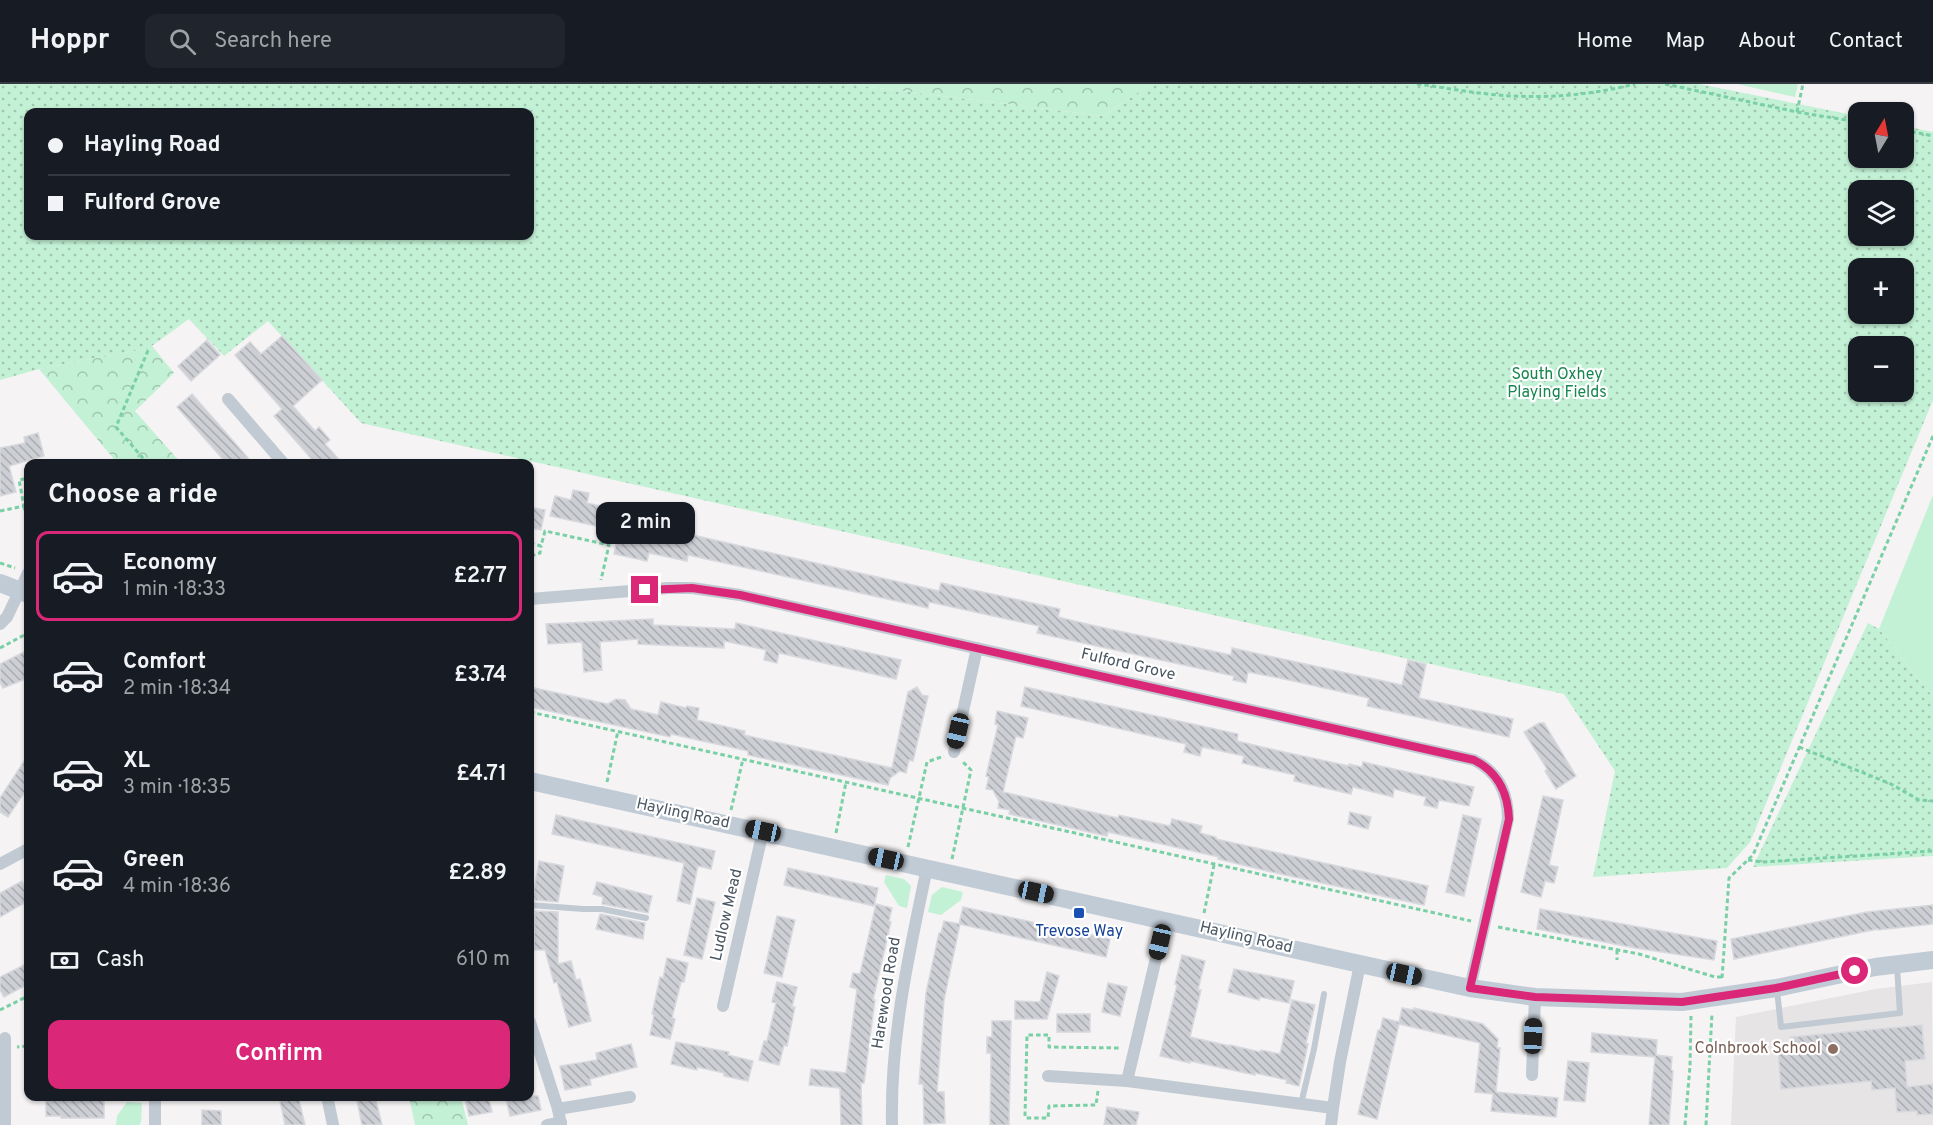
<!DOCTYPE html>
<html lang="en">
<head>
<meta charset="utf-8">
<style>
	:root { --surface:#171b24; --page:#20242c; --text:#f1f3f6; --muted:#9ea1a6; --line:#363941; --accent:#db2777 }
	body { margin:0; font-family:Overpass,sans-serif; background:var(--page); color:var(--text); height:100vh; display:flex; flex-direction:column; font-size:22px; white-space:nowrap }
	* { box-sizing:border-box; margin:0 }
	p { font-size:20px; color:var(--muted) }
	.icon { flex:none; width:33px; height:33px; fill:none; stroke:currentColor; stroke-width:2; stroke-linecap:round; stroke-linejoin:round }
	.map { position:relative; flex:1; overflow:hidden }
	.side { position:absolute; left:24px; top:375px; width:510px; height:642px; display:flex; flex-direction:column; background:var(--surface); border-radius:12px; box-shadow:0 2px 4px #0004 }
	.side>* { flex:none }
	.top-card { position:absolute; left:24px; top:24px; width:510px; height:132px; border-radius:12px; box-shadow:0 2px 4px #0004; display:grid; align-content:center; height:132px; padding:0 24px; background:var(--surface) }
	.needle { width:39px; rotate:10deg }
	.tools { position:absolute; left:1848px; top:18px; display:grid; gap:12px }
	.tools a { display:grid; place-items:center; width:66px; height:66px; border-radius:12px; background:var(--surface); box-shadow:0 2px 4px #0004; font-size:30px }
	.end { position:absolute; width:27px; height:27px; margin:-14px; border:8px solid #db2777; background:#fff; box-shadow:0 0 0 3px #fff }
	.from { border-radius:50% }
	.bubble { position:absolute; height:42px; border-radius:12px; background:var(--surface); box-shadow:0 2px 4px #0004; font-size:20px; font-weight:600; line-height:42px; text-align:center }
	.car { position:absolute; width:18px; height:36px; margin:-18px -9px; border-radius:8px; box-shadow:0 0 4px 2px #0007; background:linear-gradient(#222 24%,#8ab4d8 0 40%,#222 0 76%,#8ab4d8 0 86%,#222 0) }
	.top-card b { display:flex; align-items:center; gap:21px; height:57px; font-size:22px }
	.top-card b+b { border-top:2px solid var(--line) }
	.top-card i { width:15px; height:15px; background:var(--text) }
	ul { padding:0; list-style:none }
	li { display:flex; align-items:center; gap:18px; height:90px; margin:0 12px 9px; padding:0 12px; border:3px solid transparent; border-radius:12px }
	li div { flex:1 }
	li b { display:block; font-size:22px }
	li em { font-style:normal; font-weight:600 }
	li.active { border-color:var(--accent) }
	li>.icon { width:54px; height:54px; stroke-width:1.5 }
	h2 { padding:0 24px; font-size:27px; line-height:72px }
	.pay { display:flex; align-items:center; gap:15px; height:66px; padding:0 24px; font-size:22px }
	.pay p { margin-inline-start:auto }
	.primary-button { display:flex; gap:12px; margin-top:auto; padding:12px 24px }
	.primary-button a { flex:1; height:69px; border-radius:12px; background:var(--accent); color:#fff; font-size:24px; font-weight:600; line-height:69px; text-align:center }
	header { display:flex; align-items:center; gap:36px; box-sizing:border-box; height:84px; padding:0 30px; background:var(--surface); border-bottom:2px solid var(--line) }
	header strong { font-size:28px }
	nav { display:flex; gap:33px; margin-inline-start:auto; font-size:21px }
	.search { width:420px; height:54px; background:var(--page); display:flex; align-items:center; gap:15px; box-sizing:border-box; padding:0 21px; border-radius:12px; color:var(--muted); font-size:22px }
	.map>svg:first-child { display:block }
</style>
</head>
<body>
<header>
<strong>Hoppr</strong>
<div class="search"><svg class="icon" aria-label="search" viewBox="0 0 24 24"><circle cx="10" cy="10" r="6"/><path d="M15 15l6 6"/></svg>Search here</div>
<nav><a>Home</a><a>Map</a><a>About</a><a>Contact</a></nav>
</header>
<div class="map">
<svg width="1933" height="1041" viewBox="0 0 1933 1041">
	<defs>
		<pattern id="forest-crowns" width="20" height="18" patternUnits="userSpaceOnUse" patternTransform="scale(1.5)"><rect width="20" height="18" fill="#c3f1d5"/><path d="M2 6a3 3 0 1 1 6 0M12 15a3 3 0 1 1 6 0" fill="none" stroke="#a0c6b0"/></pattern>
		<pattern id="park-dots" width="8" height="8" patternUnits="userSpaceOnUse" patternTransform="scale(1.5)"><rect width="8" height="8" fill="#c3f1d5"/><path d="M2 2h.1M6 6h.1" fill="none" stroke="#a0c6b0" stroke-width="1.8" stroke-linecap="round"/></pattern>
		<pattern id="building-back-hatch" width="6" height="6" patternUnits="userSpaceOnUse" patternTransform="scale(1.5)"><rect width="6" height="6" fill="#cdcfd5"/><path d="M-1 5l2 2M0 0l6 6M5-1l2 2" fill="none" stroke="#a8abb0"/></pattern>
	</defs>
	<rect width="100%" height="100%" fill="#f5f3f3"/>
	<path fill="#e6e4e5" d="M1932,898L1933,1041H1731L1736,933L1876,905Z"/>
	<g fill="#c3f1d5">
		<path d="M1737,0H1798L1795,13Z"/>
		<path d="M1933,411V613L1879,545Z"/>
		<path d="M886,791L904,795L911,802L907,824L899,822L884,798Z"/>
		<path d="M942,803L963,808L961,816L941,831L928,828L932,811Z"/>
		<path d="M127,1018L142,1019L141,1038L139,1041H116L117,1032Z"/>
	</g>
	<g fill="url(#forest-crowns)">
		<path d="M846,0H1151L1103,32Z"/>
		<path d="M152,262L174,289L135,327L181,379H117L39,285L148,264Z"/>
		<path d="M409,1013H461L468,1041H415Z"/>
	</g>
	<g fill="url(#park-dots)" fill-rule="evenodd">
		<path d="M0,0H846L1103,32L1151,0H1699L1858,32V74H1904V42L1933,48V316L1750,758L1727,784L1593,793L1615,687L1564,610L361,339L268,237L224,272L189,235L149,264L39,285L0,296ZM28,28H530V152H28ZM1858,106H1904V152H1858ZM1858,184H1904V230H1858ZM1858,262H1904V308H1858Z"/>
		<path d="M1868,539L1879,545L1933,613V772L1753,783Z"/>
	</g>
	<g fill="url(#building-back-hatch)" stroke="#d7d9de" stroke-width="1.5">
		<path d="M282,252L322,296L293,322L315,347L319,343L330,356L325,360L343,380H316L274,332L282,325L235,271L250,258L261,270Z"/>
		<path d="M207,256L220,271L191,297L178,282Z"/>
		<path d="M192,310L235,359L253,380H227L177,323Z"/>
		<path d="M38,349L44,372L9,382L16,408L0,412V364L25,359L24,353Z"/>
		<path d="M573,406L589,409L587,419L619,426L615,446L550,432L555,412L571,416Z"/>
		<path d="M530,423L545,426L541,446L530,444Z"/>
		<path d="M620,442L687,456L688,450L939,507L941,499L1060,525L1058,533L1091,541L1231,571L1232,564L1402,601L1408,576L1426,580L1419,614L1513,635L1509,653L1367,622L1369,614L1284,595L1248,588L1246,599L1233,596L1234,592L1037,549L1039,542L929,518L928,524L688,471L687,477L649,469L647,477L614,470Z"/>
		<path d="M653,535V541L676,542L735,545L736,539L901,576L896,595L779,569L777,579L764,576L766,566L724,557V564L638,560V555L600,558L602,586L584,588L582,558L548,560L546,540Z"/>
		<path d="M28,566V594L3,604L0,598V580Z"/>
		<path d="M530,603L608,620L616,615L625,616L631,625L658,631L661,618L686,624L687,622L699,624L697,636L745,647L744,651L892,684L908,608L917,603L922,611L928,612L913,677L909,676L906,689L900,687L890,694L888,701L748,671V667L693,655L671,650L670,653L530,623Z"/>
		<path d="M1025,603L1238,650L1237,657L1284,668L1349,682V680L1362,683L1363,678L1474,703L1469,722L1439,716L1437,724L1424,721L1426,713L1394,705L1393,713L1353,703L1351,710L1294,697L1295,691L1242,679L1244,672L1202,663L1200,672L1184,668L1186,660L1021,622Z"/>
		<path d="M997,627L1028,634L1023,654L1016,652L1003,708L1118,734L1119,731L1170,742L1172,735L1202,742L1200,749L1216,753V755L1428,802L1424,821L1267,787L1218,775L1219,773L1108,748L1107,752L1009,730L1010,726L998,724L999,717L996,712L993,706L986,705L989,693L986,692L998,641L995,640Z"/>
		<path d="M1539,639H1544L1576,692L1556,705L1545,687L1547,685L1524,648Z"/>
		<path d="M28,671V703L8,733L0,728V714Z"/>
		<path d="M1543,712L1563,716L1549,781L1558,783L1554,799L1545,797L1541,813L1521,808Z"/>
		<path d="M1350,728L1371,733L1368,745L1348,740Z"/>
		<path d="M556,731L715,767L711,785L698,782L690,820L677,817L684,779L552,750Z"/>
		<path d="M1463,731L1481,735L1464,812L1446,808Z"/>
		<path d="M539,777L564,782L558,818L535,816V814H533Z"/>
		<path d="M788,784L878,804L874,822L784,801Z"/>
		<path d="M22,797L28,810V817L0,833V809Z"/>
		<path d="M597,798L652,812L648,829L602,820L603,813L593,810Z"/>
		<path d="M697,814L715,818L702,875L684,871Z"/>
		<path d="M876,820L892,824L889,837L891,838L873,916H875L864,999H861L862,1041H841L840,1004L809,1001L811,985L846,989L857,905L850,903L853,889L860,890Z"/>
		<path d="M1933,821V840L1878,846V845L1734,875L1731,855L1867,828Z"/>
		<path d="M963,823L1110,855L1106,873L959,840Z"/>
		<path d="M1540,825L1717,857L1714,876L1635,864L1537,845Z"/>
		<path d="M535,827L558,828V880L571,877L576,896L580,895L591,937L569,943L557,898L554,899L545,866H534Z"/>
		<path d="M600,830L645,839L643,855L596,845Z"/>
		<path d="M777,832L795,836L782,893L764,889Z"/>
		<path d="M944,837L960,840L944,916L937,1008H944L945,1039L924,1040L923,1000H919L926,909L939,849H941Z"/>
		<path d="M1182,871L1205,877L1198,906H1201L1190,953L1230,962V961L1260,968L1261,966L1280,970L1292,916L1315,921L1306,959L1308,960L1299,1002L1286,999L1287,996L1255,989V991L1190,977V979L1160,972L1177,901L1175,900Z"/>
		<path d="M667,874L688,879L684,898H681L672,934L675,935L670,955L650,951L654,931L652,930L660,893L663,894Z"/>
		<path d="M24,881L28,889V900L4,913L0,906V893Z"/>
		<path d="M1234,885L1294,897L1289,919L1260,913L1259,916L1228,908Z"/>
		<path d="M1047,888L1059,892L1047,935H1015V917L1040,918Z"/>
		<path d="M777,898L797,903L792,923H795L787,962L784,961L779,981L759,976L764,957H767L776,919L772,918Z"/>
		<path d="M1108,899L1127,903L1120,932L1102,928Z"/>
		<path d="M1402,924L1414,926V924L1483,940L1498,955L1497,964H1500L1496,1008L1558,1014L1556,1033L1491,1027L1493,1010L1475,1008L1480,959L1399,940L1377,1035L1358,1030L1378,946L1380,947L1383,934L1399,938Z"/>
		<rect x="1057" y="930" width="33" height="18"/>
		<path d="M992,937H1011L1009,1041H990L991,969H987V953H992Z"/>
		<path d="M1922,941L1925,975L1905,977L1907,1003L1933,1000V1030L1917,1031V1027L1897,1028L1895,1004L1872,1006L1871,997L1781,1005L1778,966L1792,965L1791,953Z"/>
		<path d="M1592,949L1657,956L1656,971L1672,973L1671,986L1673,987L1669,1041H1649L1655,973L1591,968Z"/>
		<path d="M676,958L729,968L728,971L753,977L748,997L724,992V989L697,983V986L671,980Z"/>
		<path d="M631,960L637,983L590,995L591,1001L565,1006L560,982L597,976L596,969Z"/>
		<path d="M1568,977L1589,979L1585,1018L1564,1016Z"/>
		<path d="M279,1012H298L305,1041H285Z"/>
		<path d="M356,1012H375L382,1041H362Z"/>
		<path d="M479,1012H488L492,1028L469,1032L465,1015Z"/>
		<path d="M515,1012H538L541,1026L510,1032L506,1014Z"/>
		<path d="M46,1015L104,1016V1034H61V1032H46Z"/>
		<path d="M1107,1023L1139,1028L1136,1041H1104Z"/>
		<path d="M202,1026L221,1027V1041H202Z"/>
	</g>
	<g fill="none" stroke-linecap="round" stroke-linejoin="round">
		<g stroke="#7ad0a6" stroke-width="3" stroke-dasharray="4.5 3" stroke-linecap="butt">
			<path d="M1417,0C1449,4 1482,11 1514,12C1555,14 1595,10 1635,0"/>
			<path d="M1665,0L1797,28L1858,38"/>
			<path d="M1797,28L1803,0"/>
			<path d="M1904,46L1933,52"/>
			<path d="M148,380L116,343L149,264"/>
			<path d="M24,422L26,431L28,432"/>
			<path d="M0,427L24,422L19,396L28,394"/>
			<path d="M530,459L541,462L545,447L609,461L601,496"/>
			<path d="M531,472L540,469L541,462"/>
			<path d="M0,479L15,484"/>
			<path d="M0,564L28,549"/>
			<path d="M530,628L1471,837"/>
			<path d="M1799,663L1891,700L1919,716L1933,717"/>
			<path d="M607,698L618,647"/>
			<path d="M731,726L743,675"/>
			<path d="M836,749L846,698"/>
			<path d="M908,763L927,678L944,672"/>
			<path d="M952,775L971,686L963,678"/>
			<path d="M1748,776L1762,778L1933,767"/>
			<path d="M1204,829L1214,781"/>
			<path d="M1498,843L1639,870L1715,893H1722"/>
			<path d="M1617,866V876"/>
			<path d="M1722,894L1729,794L1753,771L1933,352"/>
			<path d="M0,926L28,912V962L17,963"/>
			<path d="M1098,1007L1096,1021L1049,1022L1048,1034H1026L1025,1032L1027,951H1049V963L1121,964"/>
			<path d="M1685,1041L1690,982L1691,932"/>
			<path d="M1706,1041L1712,929"/>
		</g>
		<g stroke="#c1cad2" stroke-width="6">
			<path d="M530,821L583,825H602L646,834"/>
			<path d="M1777,906L1781,943L1900,929L1897,883"/>
			<path d="M1301,1020L1314,965L1324,910"/>
		</g>
		<g stroke="#c1cad2" stroke-width="12">
			<path d="M228,315L284,380"/>
			<path d="M530,515L668,504H692L740,511L1474,676C1498,688 1508,709 1508,735L1470,904"/>
			<path d="M0,540L7,533L28,489"/>
			<path d="M954,668L977,564"/>
			<path d="M0,780L28,765"/>
			<path d="M1165,836L1127,997L1333,1024L1340,978L1360,880"/>
			<path d="M723,922L763,747"/>
			<path d="M530,938L558,1025L561,1041"/>
			<path d="M1532,991L1535,913"/>
			<path d="M1048,992L1127,997"/>
			<path d="M327,1012L333,1041"/>
			<path d="M558,1025L630,1013"/>
			<path d="M5,1041V954"/>
			<path d="M155,1041V1012"/>
			<path d="M547,1041L561,1038"/>
			<path d="M892,1041C890,954 909,869 927,784"/>
			<path d="M1331,1041L1333,1024"/>
		</g>
		<g stroke="#c1cbd6" stroke-width="18">
			<path d="M0,499L28,510"/>
			<path d="M530,697L1360,880L1470,904L1535,913L1682,918L1776,904L1875,883L1933,876"/>
		</g>
	</g>
	<g fill="none" stroke-linecap="round" stroke-linejoin="round">
		<path stroke="#db2777" stroke-width="8" d="M645,506L692,504L740,511L1474,676C1498,688 1508,709 1509,735L1470,904L1535,913L1682,918L1776,904L1855,887"/>
	</g>
	<rect fill="#1a4fb4" stroke="#fff" stroke-width="2" x="1073" y="823" width="12" height="12" rx="3"/>
	<circle fill="#8d6e63" stroke="#fff" stroke-width="2" cx="1833" cy="965" r="6"/>
	<g text-anchor="middle" dominant-baseline="central" stroke-width="4.5" stroke-linejoin="round" paint-order="stroke">
		<g font-size="16" fill="#17864f" stroke="#fff">
			<text x="1557" y="291">South Oxhey<tspan x="1557" dy="18">Playing Fields</tspan></text>
		</g>
		<g font-size="16" fill="#4a5661" stroke="#fff">
			<text transform="translate(1128 581) rotate(13)">Fulford Grove</text>
			<text transform="translate(683 730) rotate(12)">Hayling Road</text>
			<text transform="translate(727 831) rotate(-77)">Ludlow Mead</text>
			<text transform="translate(1246 854) rotate(13)">Hayling Road</text>
			<text transform="translate(887 909) rotate(-81)">Harewood Road</text>
		</g>
		<g font-size="16" fill="#164399" stroke="#fff">
			<text x="1079" y="848">Trevose Way</text>
		</g>
		<g font-size="16" fill="#785e54" stroke="#fff" text-anchor="end">
			<text x="1821" y="965">Colnbrook School</text>
		</g>
	</g>
</svg>
<div class="tools">
<a><svg class="needle" viewBox="-14 -14 28 28"><path d="M0-13l5 13h-10z" fill="#e53935"/><path d="M0 13l5-13h-10z" fill="#9ea1a6"/></svg></a>
<a><svg class="icon" aria-label="layers" viewBox="0 0 24 24"><path d="M12 4l9 5-9 5-9-5zM3 14l9 5 9-5"/></svg></a>
<a>+</a>
<a>−</a>
</div>
<i class="end from" style="left:1855px;top:887px"></i>
<i class="end" style="left:645px;top:506px"></i>
<div class="bubble" style="left:596px;top:418px;width:99px">2 min</div>
<i class="car" style="left:958px;top:647px;rotate:193deg"></i>
<i class="car" style="left:763px;top:747px;rotate:282deg"></i>
<i class="car" style="left:886px;top:775px;rotate:282deg"></i>
<i class="car" style="left:1036px;top:808px;rotate:102deg"></i>
<i class="car" style="left:1160px;top:858px;rotate:193deg"></i>
<i class="car" style="left:1404px;top:890px;rotate:102deg"></i>
<i class="car" style="left:1533px;top:952px;rotate:2deg"></i>
<div class="top-card">
<b><i class="from"></i>Hayling Road</b>
<b><i></i>Fulford Grove</b>
</div>
<section class="side">
<h2>Choose a ride</h2>
<ul>
<li class="active"><svg class="icon" aria-label="car" viewBox="0 0 24 24"><path d="M5 17H2v-5l4-1 3-4h7l3 4 3 1v5h-3M9 17h6M6 11h13"/><circle cx="7" cy="17" r="2"/><circle cx="17" cy="17" r="2"/></svg><div><b>Economy</b><p>1 min · 18:33</p></div><em>£2.77</em></li>
<li><svg class="icon" aria-label="car" viewBox="0 0 24 24"><path d="M5 17H2v-5l4-1 3-4h7l3 4 3 1v5h-3M9 17h6M6 11h13"/><circle cx="7" cy="17" r="2"/><circle cx="17" cy="17" r="2"/></svg><div><b>Comfort</b><p>2 min · 18:34</p></div><em>£3.74</em></li>
<li><svg class="icon" aria-label="car" viewBox="0 0 24 24"><path d="M5 17H2v-5l4-1 3-4h7l3 4 3 1v5h-3M9 17h6M6 11h13"/><circle cx="7" cy="17" r="2"/><circle cx="17" cy="17" r="2"/></svg><div><b>XL</b><p>3 min · 18:35</p></div><em>£4.71</em></li>
<li><svg class="icon" aria-label="car" viewBox="0 0 24 24"><path d="M5 17H2v-5l4-1 3-4h7l3 4 3 1v5h-3M9 17h6M6 11h13"/><circle cx="7" cy="17" r="2"/><circle cx="17" cy="17" r="2"/></svg><div><b>Green</b><p>4 min · 18:36</p></div><em>£2.89</em></li>
</ul>
<div class="pay"><svg class="icon" aria-label="cash" viewBox="0 0 24 24"><path d="M3 7h18v10H3z"/><circle cx="12" cy="12" r="2"/></svg>Cash<p>610 m</p></div>
<div class="primary-button"><a>Confirm</a></div>
</section>
</div>
</body>
</html>
